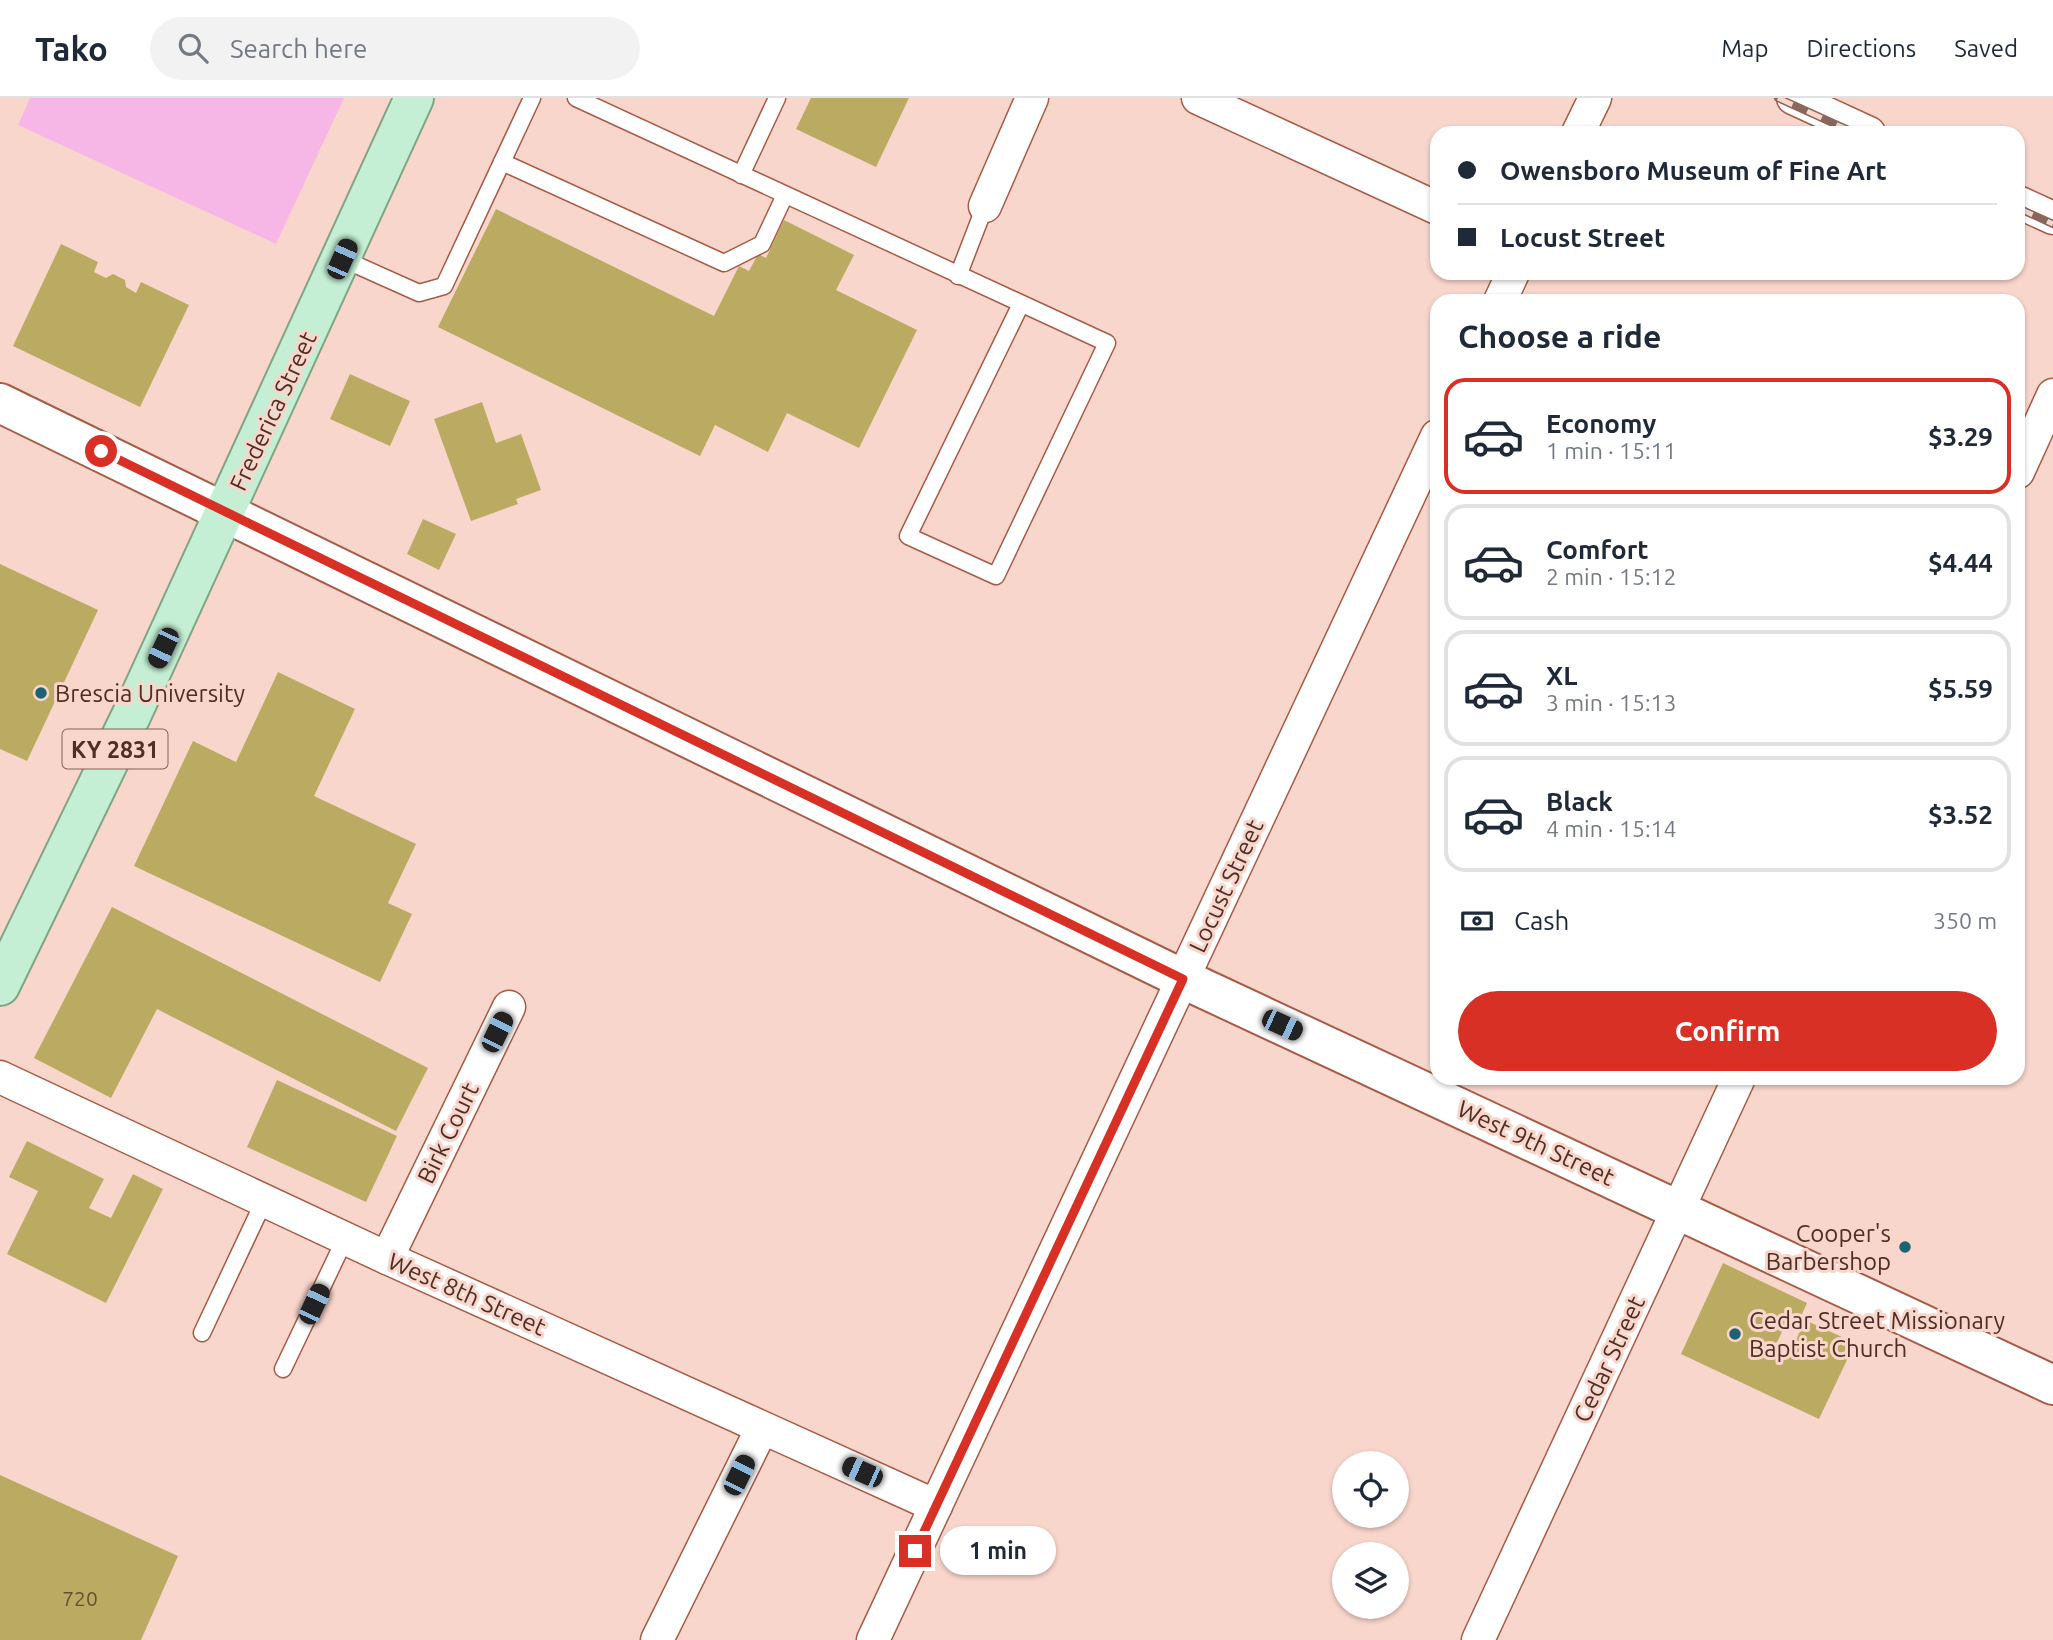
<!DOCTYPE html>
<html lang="en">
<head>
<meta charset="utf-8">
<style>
	:root { --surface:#fff; --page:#f2f2f3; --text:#1f2937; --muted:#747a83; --line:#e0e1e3; --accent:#d93025 }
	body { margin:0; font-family:Ubuntu,sans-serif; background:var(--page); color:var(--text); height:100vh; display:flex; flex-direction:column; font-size:26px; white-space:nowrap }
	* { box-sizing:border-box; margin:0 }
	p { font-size:23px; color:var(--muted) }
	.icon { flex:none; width:38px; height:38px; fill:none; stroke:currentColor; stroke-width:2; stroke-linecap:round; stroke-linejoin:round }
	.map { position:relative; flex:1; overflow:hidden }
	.drawer { position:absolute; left:1430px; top:196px; width:595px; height:791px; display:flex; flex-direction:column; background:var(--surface); border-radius:21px; box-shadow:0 2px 5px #0004 }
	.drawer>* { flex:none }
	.top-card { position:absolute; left:1430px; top:28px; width:595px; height:154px; border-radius:21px; box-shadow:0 2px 5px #0004; display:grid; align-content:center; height:154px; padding:0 28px; background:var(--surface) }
	.buttons { position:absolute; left:1332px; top:1353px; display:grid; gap:14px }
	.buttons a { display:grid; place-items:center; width:77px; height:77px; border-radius:50%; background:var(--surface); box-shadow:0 2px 5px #0004; font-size:35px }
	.end { position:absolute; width:32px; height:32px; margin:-16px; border:9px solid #d93025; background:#fff; box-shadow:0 0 0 4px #fff }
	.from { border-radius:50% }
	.bubble { position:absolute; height:49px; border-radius:24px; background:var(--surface); box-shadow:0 2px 5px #0004; font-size:23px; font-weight:600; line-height:49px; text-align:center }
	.car { position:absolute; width:21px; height:42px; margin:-21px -10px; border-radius:9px; box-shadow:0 0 5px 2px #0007; background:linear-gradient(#222 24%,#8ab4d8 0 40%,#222 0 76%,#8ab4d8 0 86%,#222 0) }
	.top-card b { display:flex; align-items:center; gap:24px; height:66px; font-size:26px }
	.top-card b+b { border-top:2px solid var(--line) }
	.top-card i { width:18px; height:18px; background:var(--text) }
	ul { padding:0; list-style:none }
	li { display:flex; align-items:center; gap:21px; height:116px; margin:0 14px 10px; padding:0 14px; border:4px solid var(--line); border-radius:21px }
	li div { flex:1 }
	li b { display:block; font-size:26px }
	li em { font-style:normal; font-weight:600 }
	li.on { border-color:var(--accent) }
	li>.icon { width:63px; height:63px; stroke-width:1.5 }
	h2 { padding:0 28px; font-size:32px; line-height:84px }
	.pay { display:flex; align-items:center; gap:18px; height:77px; padding:0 28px; font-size:26px }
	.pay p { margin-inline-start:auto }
	.button { display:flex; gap:14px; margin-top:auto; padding:14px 28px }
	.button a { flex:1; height:80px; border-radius:42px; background:var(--accent); color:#fff; font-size:28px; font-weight:600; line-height:80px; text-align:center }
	header { display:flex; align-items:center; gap:42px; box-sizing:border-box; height:98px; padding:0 35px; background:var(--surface); border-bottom:2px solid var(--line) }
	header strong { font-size:33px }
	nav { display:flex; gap:38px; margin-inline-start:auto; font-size:24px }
	.search { width:490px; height:63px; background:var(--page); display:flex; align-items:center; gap:18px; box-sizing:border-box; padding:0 24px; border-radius:38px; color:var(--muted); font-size:26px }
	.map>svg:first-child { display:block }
</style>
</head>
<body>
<header>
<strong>Tako</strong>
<div class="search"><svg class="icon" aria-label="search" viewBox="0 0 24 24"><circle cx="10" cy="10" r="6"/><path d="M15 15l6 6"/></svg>Search here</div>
<nav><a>Map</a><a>Directions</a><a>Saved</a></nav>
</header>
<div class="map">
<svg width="2053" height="1542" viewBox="0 0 2053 1542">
	<rect width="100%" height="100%" fill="#f9d6cc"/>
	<path fill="#f7b7e6" d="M30,0H344L276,146L18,27Z"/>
	<g fill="#bbab62">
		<path d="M811,0H909L876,69L796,31Z"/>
		<path d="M496,111L714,218L739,168L749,173L758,156L766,160L784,122L854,157L836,192L917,232L859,350L787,315L768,354L715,327L700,358L438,229Z"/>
		<path d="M61,146L98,164L94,174L106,180L113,176L125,182L126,189L136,195L141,184L189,207L140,309L13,248Z"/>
		<path d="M350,276L410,303L390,348L330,321Z"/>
		<path d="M482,304L496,345L521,336L541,392L516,401L518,406L471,423L434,321Z"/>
		<path d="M423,421L456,436L439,472L407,456Z"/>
		<path d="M0,466L98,512L27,663L0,651Z"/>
		<path d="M278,574L355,611L314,698L416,746L388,805L412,816L380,884L134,768L193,643L236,664Z"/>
		<path d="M112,809L428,970L396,1033L157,911L111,1000L34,960Z"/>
		<path d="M277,982L397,1038L366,1104L247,1049Z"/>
		<path d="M27,1043L104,1081L89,1110L111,1120L133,1076L163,1091L106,1205L7,1156L38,1093L9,1079Z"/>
		<path d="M1723,1165L1807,1205L1797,1227L1787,1223L1773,1253L1788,1260L1805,1222L1855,1245L1819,1321L1681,1256Z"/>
		<path d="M0,1377L178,1458L141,1542H0Z"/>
	</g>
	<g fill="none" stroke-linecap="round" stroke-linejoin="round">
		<defs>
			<g id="service">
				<path d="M576,0L1107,245L996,478L908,438L1021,206"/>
				<path d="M502,64L724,165L762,146L785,97"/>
				<path d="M741,77L777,0"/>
				<path d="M343,161L419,195L444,188L532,0"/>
				<path d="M958,178L985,108"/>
				<path d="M202,1235L264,1103"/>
				<path d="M283,1271L345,1141"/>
			</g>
			<g id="minor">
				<path d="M1198,0L1437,110"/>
				<path d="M1793,0L1869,35"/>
				<path d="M1578,35L1595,0"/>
				<path d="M2018,104L2053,120"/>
				<path d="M985,108L1032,0"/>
				<path d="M1500,203L1513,175"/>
				<path d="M2018,374L2053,297"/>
				<path d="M0,979L387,1160L936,1408"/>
				<path d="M387,1160L509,909"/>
				<path d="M657,1542L762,1330"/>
				<path d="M873,1542L1437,338"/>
				<path d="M1478,1542L1739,980"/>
			</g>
			<path id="tertiary" d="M0,305L1183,881L2053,1287"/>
			<path id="primary" d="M0,888L131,618L414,0"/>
		</defs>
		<use href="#service" stroke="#a65b46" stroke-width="19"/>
		<use href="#minor" stroke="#a65b46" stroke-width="35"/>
		<use href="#tertiary" stroke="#a65b46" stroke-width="42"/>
		<use href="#primary" stroke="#81a484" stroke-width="42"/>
		<use href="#service" stroke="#fff" stroke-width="16"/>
		<use href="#minor" stroke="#fff" stroke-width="32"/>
		<use href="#tertiary" stroke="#fff" stroke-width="38"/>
		<use href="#primary" stroke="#c4efd4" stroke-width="38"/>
		<defs>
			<g id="rail">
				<path d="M1778,0L1855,35"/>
				<path d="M2018,110L2053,126"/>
			</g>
		</defs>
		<use href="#rail" stroke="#89675d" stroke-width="8"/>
		<use href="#rail" stroke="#f9d6cc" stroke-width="5" stroke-dasharray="16" stroke-linecap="butt"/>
	</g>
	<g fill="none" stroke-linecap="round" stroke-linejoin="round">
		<path stroke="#d93025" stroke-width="9" d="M101,353L1183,881L915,1453"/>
	</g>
	<g fill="#1d6373" stroke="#f9d6cc" stroke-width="2.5">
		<circle cx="41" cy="595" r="7"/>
		<circle cx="1905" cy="1149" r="7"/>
		<circle cx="1735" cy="1236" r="7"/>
	</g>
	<g text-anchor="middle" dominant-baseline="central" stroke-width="6" stroke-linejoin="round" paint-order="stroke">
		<g font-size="21" fill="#6a4d34">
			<text x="80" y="1500">720</text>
		</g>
		<rect fill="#f9d6cc" stroke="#826056" stroke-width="2" x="62.5" y="631.5" width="105" height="39" rx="5"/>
		<g font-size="23" font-weight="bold" fill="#4f2e24">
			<text x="115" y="651">KY 2831</text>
		</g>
		<g font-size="24" fill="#4f2e24" stroke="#f9d6cc">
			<text transform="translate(273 313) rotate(-65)">Frederica Street</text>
			<text transform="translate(1226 788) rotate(-65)">Locust Street</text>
			<text transform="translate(448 1035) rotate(-64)">Birk Court</text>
			<text transform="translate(1536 1045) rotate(25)">West 9th Street</text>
			<text transform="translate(467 1196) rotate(24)">West 8th Street</text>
			<text transform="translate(1609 1261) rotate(-65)">Cedar Street</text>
		</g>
		<g font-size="24" fill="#4f2e24" stroke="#f9d6cc" text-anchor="start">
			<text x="55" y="595">Brescia University</text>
			<text x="1891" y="1135" text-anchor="end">Cooper's<tspan x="1891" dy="28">Barbershop</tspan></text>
			<text x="1749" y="1222">Cedar Street Missionary<tspan x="1749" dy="28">Baptist Church</tspan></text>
		</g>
	</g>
</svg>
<div class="buttons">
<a><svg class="icon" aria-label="locate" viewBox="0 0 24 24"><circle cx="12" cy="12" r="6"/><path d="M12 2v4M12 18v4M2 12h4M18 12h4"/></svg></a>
<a><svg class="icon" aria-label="layers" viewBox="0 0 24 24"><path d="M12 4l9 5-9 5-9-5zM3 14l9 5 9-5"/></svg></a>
</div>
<i class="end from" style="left:101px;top:353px"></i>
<i class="end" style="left:915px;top:1453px"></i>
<div class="bubble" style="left:940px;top:1428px;width:116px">1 min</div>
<i class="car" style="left:342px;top:161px;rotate:24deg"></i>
<i class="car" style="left:163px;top:550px;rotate:205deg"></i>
<i class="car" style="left:1282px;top:927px;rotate:115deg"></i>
<i class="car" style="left:497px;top:934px;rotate:26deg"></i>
<i class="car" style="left:314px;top:1206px;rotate:25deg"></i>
<i class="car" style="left:862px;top:1374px;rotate:294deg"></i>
<i class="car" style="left:739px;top:1377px;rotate:26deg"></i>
<div class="top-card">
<b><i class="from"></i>Owensboro Museum of Fine Art</b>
<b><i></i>Locust Street</b>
</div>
<section class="drawer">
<h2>Choose a ride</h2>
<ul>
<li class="on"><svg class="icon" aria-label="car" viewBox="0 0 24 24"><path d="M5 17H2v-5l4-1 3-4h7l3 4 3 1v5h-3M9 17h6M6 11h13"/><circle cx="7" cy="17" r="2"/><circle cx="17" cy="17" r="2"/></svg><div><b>Economy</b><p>1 min · 15:11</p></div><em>$3.29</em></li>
<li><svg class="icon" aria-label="car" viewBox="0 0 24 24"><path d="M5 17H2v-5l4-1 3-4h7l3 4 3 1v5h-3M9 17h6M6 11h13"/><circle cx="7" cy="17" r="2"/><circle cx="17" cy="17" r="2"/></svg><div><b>Comfort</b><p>2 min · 15:12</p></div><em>$4.44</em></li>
<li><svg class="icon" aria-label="car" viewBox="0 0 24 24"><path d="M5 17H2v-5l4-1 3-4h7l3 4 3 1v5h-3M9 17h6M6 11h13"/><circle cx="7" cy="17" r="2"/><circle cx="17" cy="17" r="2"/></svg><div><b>XL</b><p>3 min · 15:13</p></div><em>$5.59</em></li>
<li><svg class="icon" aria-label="car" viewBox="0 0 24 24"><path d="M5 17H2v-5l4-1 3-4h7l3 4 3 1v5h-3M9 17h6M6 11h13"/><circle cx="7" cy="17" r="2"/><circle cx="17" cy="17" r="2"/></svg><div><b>Black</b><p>4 min · 15:14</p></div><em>$3.52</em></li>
</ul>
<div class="pay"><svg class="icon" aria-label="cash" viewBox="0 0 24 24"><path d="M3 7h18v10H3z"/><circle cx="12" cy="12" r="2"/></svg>Cash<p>350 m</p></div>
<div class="button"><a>Confirm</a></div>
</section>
</div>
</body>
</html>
